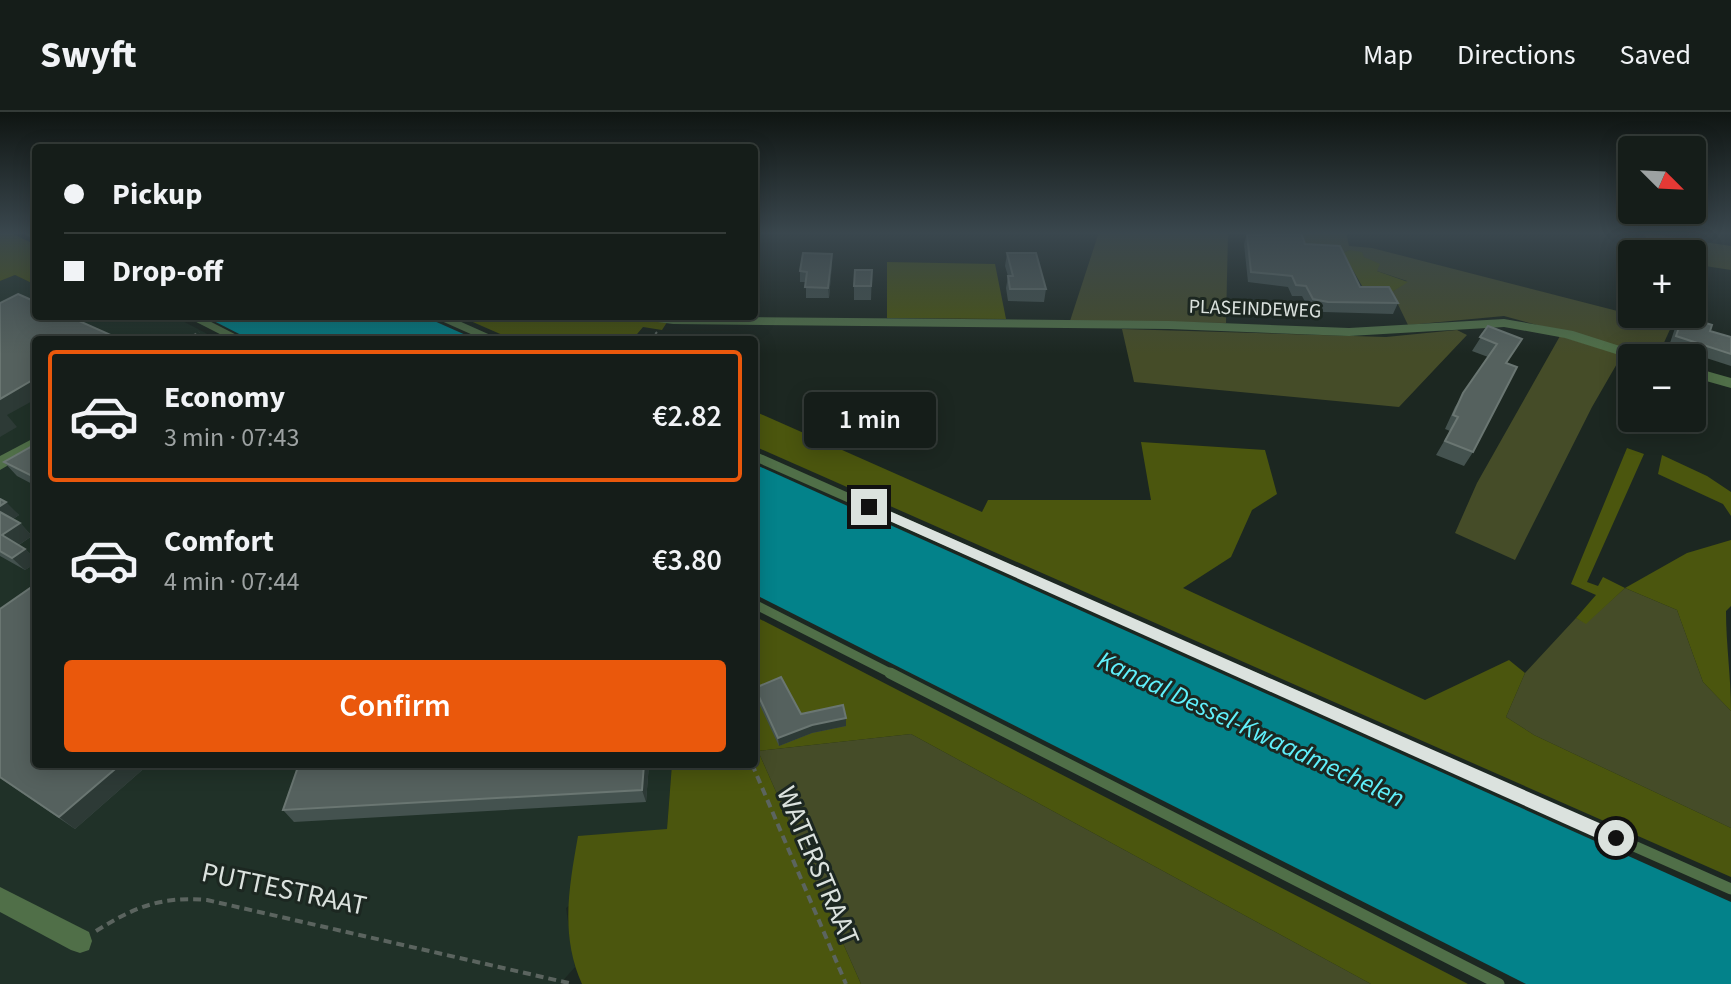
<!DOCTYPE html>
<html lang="en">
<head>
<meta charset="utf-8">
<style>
	:root { --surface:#151d19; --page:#222a26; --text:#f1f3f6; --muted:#9da2a2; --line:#343b38; --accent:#ea580c }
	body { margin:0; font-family:"Source Sans 3",sans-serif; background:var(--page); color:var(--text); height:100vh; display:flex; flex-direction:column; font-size:30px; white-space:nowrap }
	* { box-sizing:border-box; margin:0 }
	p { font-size:26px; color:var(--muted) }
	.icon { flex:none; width:44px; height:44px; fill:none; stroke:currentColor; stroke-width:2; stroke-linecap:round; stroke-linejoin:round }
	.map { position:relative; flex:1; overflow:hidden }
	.sheet { position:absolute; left:32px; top:224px; width:726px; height:432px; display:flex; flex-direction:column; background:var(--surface); border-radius:8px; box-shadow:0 4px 20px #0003,0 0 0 2px var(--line) }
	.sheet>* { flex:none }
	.top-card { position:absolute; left:32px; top:32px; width:726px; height:176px; border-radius:8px; box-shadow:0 4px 20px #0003,0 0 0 2px var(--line); display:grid; align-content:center; height:176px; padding:0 32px; background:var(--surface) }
	.needle { width:52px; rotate:114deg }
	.fabs { position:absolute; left:1618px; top:24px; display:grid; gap:16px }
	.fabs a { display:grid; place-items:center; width:88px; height:88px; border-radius:8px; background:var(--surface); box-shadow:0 4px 20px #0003,0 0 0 2px var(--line); font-size:40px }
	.end { position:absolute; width:36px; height:36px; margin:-18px; border:10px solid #dbe2de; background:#111; box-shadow:0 0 0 4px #111 }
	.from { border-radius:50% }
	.bubble { position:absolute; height:56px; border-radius:8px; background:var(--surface); box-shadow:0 4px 20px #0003,0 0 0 2px var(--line); font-size:26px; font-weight:600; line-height:56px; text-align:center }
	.top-card b { display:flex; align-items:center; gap:28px; height:76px; font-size:30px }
	.top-card b+b { border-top:2px solid var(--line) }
	.top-card i { width:20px; height:20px; background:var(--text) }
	ul { padding:14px 0 0; list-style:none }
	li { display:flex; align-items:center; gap:24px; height:132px; margin:0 16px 12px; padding:0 16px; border:4px solid transparent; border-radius:8px }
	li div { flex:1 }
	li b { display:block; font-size:30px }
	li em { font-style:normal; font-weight:600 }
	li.current { border-color:var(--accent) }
	li>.icon { width:72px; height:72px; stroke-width:1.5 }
	.primary-button { display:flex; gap:16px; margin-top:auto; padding:16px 32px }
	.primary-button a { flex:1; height:92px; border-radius:8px; background:var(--accent); color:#fff; font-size:32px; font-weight:600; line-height:92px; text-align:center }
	header { display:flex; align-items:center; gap:48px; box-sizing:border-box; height:112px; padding:0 40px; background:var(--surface); border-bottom:2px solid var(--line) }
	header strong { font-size:38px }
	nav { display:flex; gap:44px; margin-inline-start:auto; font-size:28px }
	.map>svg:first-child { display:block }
</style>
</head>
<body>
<header>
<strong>Swyft</strong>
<nav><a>Map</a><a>Directions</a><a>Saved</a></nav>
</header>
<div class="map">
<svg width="1731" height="872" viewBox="0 0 1731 872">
	<rect width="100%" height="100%" fill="#1c2721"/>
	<path fill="#203128" d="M15,163L36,173V204H173L219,228H36V652H672L667,717L566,796L575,855L560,872H0V169Z"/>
	<g fill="#454c28">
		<path d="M1099,120H1228L1226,211L1070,209Z"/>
		<path d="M1295,120H1346L1349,134L1372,136L1672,213L1657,246L1504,204L1408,213L1392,180L1407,169L1377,159L1364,145L1349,138L1343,141L1301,138Z"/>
		<path d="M1644,121L1731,134V158L1692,152V142H1651Z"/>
		<path d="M1122,217L1386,225L1457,218L1467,223L1399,295L1134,270Z"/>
		<path d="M1560,224L1622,243L1592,295L1515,448L1455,421L1477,371Z"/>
		<path d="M1625,476L1677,498L1703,570L1731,599V716L1534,623L1506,605L1525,561L1576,506L1586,511Z"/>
		<path d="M911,622L1371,872H861L758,639Z"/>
	</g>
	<g fill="#4b560e">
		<path d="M0,120H9L36,133V173L15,163L0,169Z"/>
		<path d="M1349,138L1362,140L1364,145L1380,152L1377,159L1408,170L1392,180L1365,179L1343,141Z"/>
		<path d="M887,150L995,152L1006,207L887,206Z"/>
		<path d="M459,204H671L662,218L643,215L632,228H514Z"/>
		<path d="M754,299L982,400L988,388H1151L1141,330L1265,338L1277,382L1252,398L1231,445L1183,476L1425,588L1509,548L1525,561L1506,605L1534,623L1731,716V765L754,334Z"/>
		<path d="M1627,336L1644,342L1587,470L1598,474L1603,465L1625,476L1687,441L1731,428V494L1726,499C1726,533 1731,564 1731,599L1703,570L1677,498L1625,476L1586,512L1576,506L1596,483L1571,472Z"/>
		<path d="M1662,343L1707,364L1731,380V404L1723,392L1658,362Z"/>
		<path d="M754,504L1468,872H1371L911,622L758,639L861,872H582C560,823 569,775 578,724L667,717L672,652H754Z"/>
	</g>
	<g fill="#03828a">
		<path d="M204,204H423L477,228H251Z"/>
		<path d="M754,352L1731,790V872H1526L754,482Z"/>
	</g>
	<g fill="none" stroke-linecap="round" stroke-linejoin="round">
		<g stroke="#5b645f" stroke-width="2" stroke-dasharray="5 3" stroke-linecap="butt">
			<path d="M185,228L199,220"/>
			<path d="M650,228L657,220"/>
		</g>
		<g stroke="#5b645f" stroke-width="4" stroke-dasharray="8 5" stroke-linecap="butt">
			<path d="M752,652L846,872"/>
			<path d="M96,819C134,795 162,784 207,788L573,872"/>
		</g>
		<g stroke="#506f48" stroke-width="7">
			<path d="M28,120L36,124"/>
			<path d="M192,204L239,228"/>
			<path d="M439,204L493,228"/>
		</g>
		<g stroke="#506f48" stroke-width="9">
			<path d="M754,344L1249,563"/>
			<path d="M754,492L894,563"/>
		</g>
		<g stroke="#506f48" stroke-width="11">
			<path d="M890,561L1499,872"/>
			<path d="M1244,561L1731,777"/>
		</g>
		<g fill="#506f48" fill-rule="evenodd">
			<path d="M635,204L1169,209L1349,216L1504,207L1573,219L1648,243L1650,246L1632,247L1565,226L1504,215L1349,224L1169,217L673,212L642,208Z"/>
			<path d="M1692,255L1731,266V276L1692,265Z"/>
			<path d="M36,325V337L0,358V344Z"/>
			<path d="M0,775L89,820L92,829L89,838L80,841L71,838L0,800Z"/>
		</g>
	</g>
	<g fill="#44524f">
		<path d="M1252,120H1301L1305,132L1360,175L1398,191L1393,202L1324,200L1309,197L1302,184H1292L1288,175L1248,170L1244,132L1247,122L1253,123Z"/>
		<path d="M1007,141L1046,177L1044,190L1008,189L1006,176L1008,164L1005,154Z"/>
		<path d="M832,152L829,186H806V170H800V159Z"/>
		<path d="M872,158L871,188H854V174Z"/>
		<path d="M1683,204L1710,219L1731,225V254L1669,234L1676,213Z"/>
		<path d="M1488,214L1506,252L1473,340L1464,354L1436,343L1450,319L1445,317L1455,295L1488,245L1472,239Z"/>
		<path d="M36,332V374L17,364L4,350Z"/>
		<path d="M0,387L19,403L13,407L20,411L32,424L19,433L25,437L36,448V451L25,458L0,444Z"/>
		<path d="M0,497L36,652H149L75,717L0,666Z"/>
		<path d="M755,576L801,602L846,614L812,621L779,634L756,585Z"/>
		<path d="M299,652H649L646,690L294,710L283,698Z"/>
	</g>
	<g fill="#2d3a36">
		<path d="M832,142V152L829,186L828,176Z"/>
		<path d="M36,266V287L7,303L17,315L0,325V287Z"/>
		<path d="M6,390L19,403L8,410L0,402V394Z"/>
		<path d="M20,411L32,424L14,436L2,423Z"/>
		<path d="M25,437L36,448V451L25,458L12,446Z"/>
		<path d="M846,606V614L812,621L779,634L778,626L812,613Z"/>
		<path d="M121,652H149L75,717L59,705Z"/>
		<path d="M644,652H649L646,690L642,678Z"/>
	</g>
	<g fill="#55615e" stroke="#6a7672" stroke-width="2">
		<path d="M1259,120H1301L1305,132L1340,134L1360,175H1389L1398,191L1328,190L1313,187L1306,174L1296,173L1292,164L1251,160L1247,122L1260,123Z"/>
		<path d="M803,141L832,142L828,176L805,175L807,160L800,159Z"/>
		<path d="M1007,141H1036L1046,177H1010L1008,164H1013Z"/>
		<path d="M855,158H872L871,174H854Z"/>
		<path d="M18,182L36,190V204H68L113,224L105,228H36V266L0,287V191Z"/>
		<path d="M1683,204L1712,213L1710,219L1731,225V242L1676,224Z"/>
		<path d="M1488,214L1522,227L1506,251L1517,255L1473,340L1445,329L1458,305L1453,303L1463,281L1497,232L1480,225Z"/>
		<path d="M36,332V366L4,350Z"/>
		<path d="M0,387L6,390L0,394Z"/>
		<path d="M0,400L20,411L2,423L25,437L12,446L0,439Z"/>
		<path d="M36,472V652H121L59,705L0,665V497Z"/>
		<path d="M781,565L801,602L843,593L846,606L812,613L778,626L755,576Z"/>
		<path d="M299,652H644L642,678L283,698Z"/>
	</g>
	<linearGradient id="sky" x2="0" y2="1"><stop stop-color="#0f1512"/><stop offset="0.5" stop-color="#3a474e"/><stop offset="1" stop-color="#3a474e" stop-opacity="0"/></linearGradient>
	<rect width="1731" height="242" fill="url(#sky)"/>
	<path fill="#dbe2de" d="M869,390L1622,721V732H1610L865,398V392Z"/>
	<g text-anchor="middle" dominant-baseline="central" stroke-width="6" stroke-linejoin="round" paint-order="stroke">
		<g font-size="20" fill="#dbe2de" stroke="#1c2721">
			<text transform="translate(1255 197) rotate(2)">PLASEINDEWEG</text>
		</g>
		<g font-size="26" font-style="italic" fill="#60f1fc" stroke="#1c2721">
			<text transform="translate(1251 617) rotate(25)">Kanaal Dessel-Kwaadmechelen</text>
		</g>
		<g font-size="28" fill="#dbe2de" stroke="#1c2721">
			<text transform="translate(818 754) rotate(67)">WATERSTRAAT</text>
			<text transform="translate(284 777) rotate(12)">PUTTESTRAAT</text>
		</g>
	</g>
</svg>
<div class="fabs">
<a><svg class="needle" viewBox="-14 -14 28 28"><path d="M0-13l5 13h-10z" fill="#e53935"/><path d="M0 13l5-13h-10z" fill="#9da2a2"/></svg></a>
<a>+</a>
<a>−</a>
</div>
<i class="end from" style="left:1616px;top:726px"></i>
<i class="end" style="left:869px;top:395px"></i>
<div class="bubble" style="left:804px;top:280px;width:132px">1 min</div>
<div class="top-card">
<b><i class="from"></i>Pickup</b>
<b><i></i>Drop-off</b>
</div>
<section class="sheet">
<ul>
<li class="current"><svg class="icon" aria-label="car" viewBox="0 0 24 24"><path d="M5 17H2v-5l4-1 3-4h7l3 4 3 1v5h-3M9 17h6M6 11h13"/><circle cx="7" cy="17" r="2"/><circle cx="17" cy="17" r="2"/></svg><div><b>Economy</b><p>3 min · 07:43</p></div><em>€2.82</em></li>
<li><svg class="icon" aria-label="car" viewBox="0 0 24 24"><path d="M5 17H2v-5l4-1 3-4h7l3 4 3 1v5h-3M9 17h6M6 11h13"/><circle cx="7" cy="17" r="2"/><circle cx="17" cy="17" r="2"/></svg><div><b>Comfort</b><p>4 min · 07:44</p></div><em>€3.80</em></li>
</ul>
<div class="primary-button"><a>Confirm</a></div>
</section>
</div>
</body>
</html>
